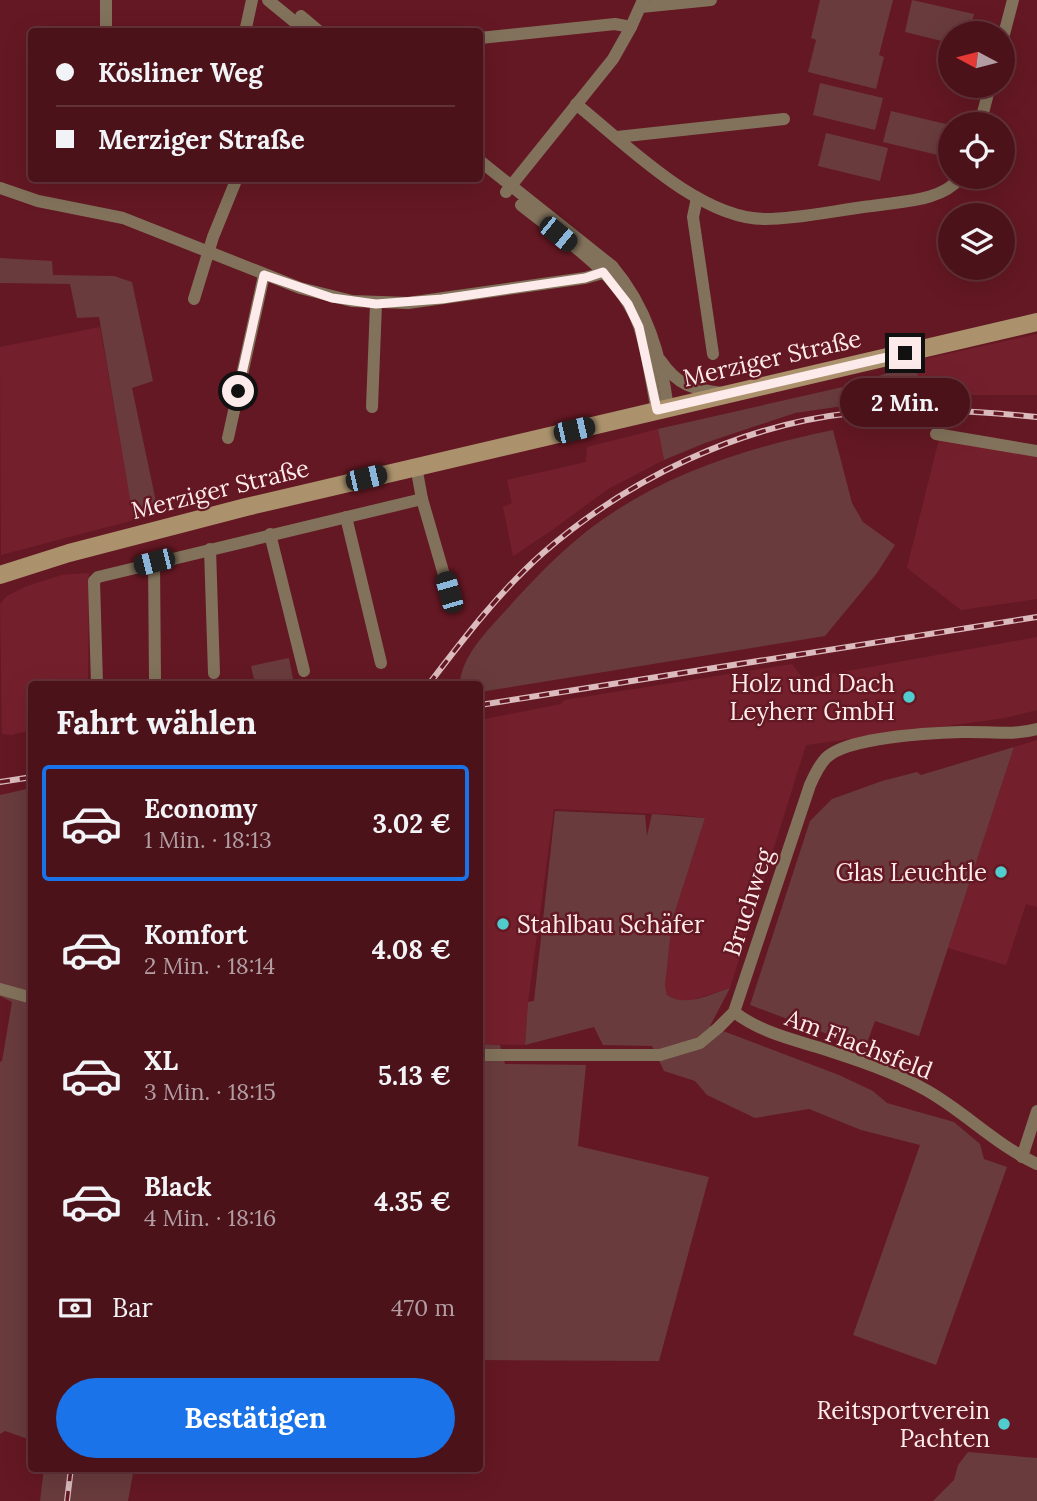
<!DOCTYPE html>
<html lang="de">
<head>
<meta charset="utf-8">
<style>
	:root { --surface:#4b121a; --page:#521b23; --text:#f1f3f6; --muted:#b29ea2; --line:#623239; --accent:#1a73e8 }
	body { margin:0; font-family:Lora,serif; background:var(--page); color:var(--text); height:100vh; display:flex; flex-direction:column; font-size:26px; white-space:nowrap }
	* { box-sizing:border-box; margin:0 }
	p { font-size:23px; color:var(--muted) }
	.icon { flex:none; width:38px; height:38px; fill:none; stroke:currentColor; stroke-width:2; stroke-linecap:round; stroke-linejoin:round }
	.map { position:relative; flex:1; overflow:hidden }
	.drawer { position:absolute; left:28px; top:681px; width:455px; height:791px; display:flex; flex-direction:column; background:var(--surface); border-radius:7px; box-shadow:0 7px 28px #0002,0 0 0 2px var(--line) }
	.drawer>* { flex:none }
	.guide { position:absolute; left:28px; top:28px; width:455px; height:154px; border-radius:7px; box-shadow:0 7px 28px #0002,0 0 0 2px var(--line); display:grid; align-content:center; height:154px; padding:0 28px; background:var(--surface) }
	.needle { width:46px; rotate:277deg }
	.controls { position:absolute; left:938px; top:21px; display:grid; gap:14px }
	.controls a { display:grid; place-items:center; width:77px; height:77px; border-radius:50%; background:var(--surface); box-shadow:0 7px 28px #0002,0 0 0 2px var(--line); font-size:35px }
	.end { position:absolute; width:32px; height:32px; margin:-16px; border:9px solid #fdeaea; background:#111; box-shadow:0 0 0 4px #111 }
	.from { border-radius:50% }
	.bubble { position:absolute; height:49px; border-radius:24px; background:var(--surface); box-shadow:0 7px 28px #0002,0 0 0 2px var(--line); font-size:23px; font-weight:800; line-height:49px; text-align:center }
	.car { position:absolute; width:21px; height:42px; margin:-21px -10px; border-radius:9px; box-shadow:0 0 5px 2px #0007; background:linear-gradient(#222 24%,#8ab4d8 0 40%,#222 0 76%,#8ab4d8 0 86%,#222 0) }
	.guide b { display:flex; align-items:center; gap:24px; height:66px; font-size:26px }
	.guide b+b { border-top:2px solid var(--line) }
	.guide i { width:18px; height:18px; background:var(--text) }
	ul { padding:0; list-style:none }
	li { display:flex; align-items:center; gap:21px; height:116px; margin:0 14px 10px; padding:0 14px; border:4px solid transparent; border-radius:7px }
	li div { flex:1 }
	li b { display:block; font-size:26px }
	li em { font-style:normal; font-weight:800 }
	li.on { border-color:var(--accent) }
	li>.icon { width:63px; height:63px; stroke-width:1.5 }
	h2 { padding:0 28px; font-size:32px; line-height:84px }
	.pay { display:flex; align-items:center; gap:18px; height:77px; padding:0 28px; font-size:26px }
	.pay p { margin-inline-start:auto }
	.button { display:flex; gap:14px; margin-top:auto; padding:14px 28px }
	.button a { flex:1; height:80px; border-radius:42px; background:var(--accent); color:#fff; font-size:28px; font-weight:800; line-height:80px; text-align:center }
	.map>svg:first-child { display:block }
</style>
</head>
<body>
<div class="map">
<svg width="1037" height="1501" viewBox="0 0 1037 1501">
	<rect width="100%" height="100%" fill="#641823"/>
	<g fill="#74202c">
		<path d="M100,327L134,520L1,555L0,347Z"/>
		<path d="M1037,334V395H920L915,361Z"/>
		<path d="M658,429L664,460L608,489L555,528L513,556L503,507L512,503L507,480L586,462L587,447Z"/>
		<path d="M939,439L991,446L1037,457V599L961,610L907,568Z"/>
		<path d="M89,573L88,684H32L31,730L12,735L2,734L0,604L7,596L27,586L62,575Z"/>
		<path d="M1037,637V710L1005,718L806,745L730,988L685,1002L675,1000L667,995L665,986L672,921L705,818L684,815L554,809L528,1002L525,1045L480,1044V720L561,704L564,700L792,664L803,679Z"/>
		<path d="M1037,740V907L1026,904L1006,965L948,948L1014,747Z"/>
	</g>
	<g fill="#693b3d">
		<path d="M820,0H893L879,55L884,57L876,89L808,72L816,40L811,38Z"/>
		<path d="M912,0L974,14L969,33H950V43L905,32Z"/>
		<path d="M820,83L883,98L875,130L813,115Z"/>
		<path d="M891,111L950,125L942,156L883,142Z"/>
		<path d="M826,133L888,148L880,181L818,166Z"/>
		<path d="M0,258L52,261L53,275L114,276L132,282L153,381L132,388L158,511L133,516L99,317L77,318L70,284L0,283Z"/>
		<path d="M916,363L920,395L795,413L705,443L664,460L658,429L856,384Z"/>
		<path d="M833,430L852,503L863,522L895,545L877,573L825,636L480,692V684H460C461,656 489,629 507,609C532,581 558,554 587,531C659,475 746,448 833,430Z"/>
		<path d="M289,658L294,684H255L251,666Z"/>
		<path d="M1014,747L919,1036L875,1021L865,1048L750,1005L810,821L832,799L882,781L917,772L921,775Z"/>
		<path d="M31,788V1440L5,1431L0,1434V1062L2,1061L12,1002L0,996V795Z"/>
		<path d="M555,811L645,815L647,836L652,814L705,818L672,921L665,986L667,995C686,1008 710,994 730,988L710,1026L839,1075L873,1091L887,1103L954,1122L980,1144L984,1159L1007,1167L936,1365L853,1335L920,1145L861,1130L809,1109L755,1118L707,1095L695,1081L664,1071L652,1046L603,1045L594,1027L525,1045L528,1002L534,1001Z"/>
		<path d="M480,1044L500,1045L505,1064L586,1065L578,1146L709,1177L659,1361L480,1360Z"/>
		<path d="M968,1452L1037,1458V1501H933L954,1480L958,1465Z"/>
		<path d="M44,1468H134L128,1501H40Z"/>
	</g>
	<g fill="none" stroke-linecap="round" stroke-linejoin="round">
		<g stroke="#82725b" stroke-width="12">
			<path d="M106,0V32"/>
			<path d="M268,0L307,32"/>
			<path d="M641,7L711,0"/>
			<path d="M301,16L320,32"/>
			<path d="M245,32L252,0"/>
			<path d="M480,38L615,24L631,27"/>
			<path d="M1003,38L1013,0"/>
			<path d="M576,104C626,144 699,219 765,219C801,219 837,210 872,206C902,201 941,202 961,177"/>
			<path d="M980,124L990,86"/>
			<path d="M617,137L784,119"/>
			<path d="M480,161L612,266C647,307 661,356 668,408"/>
			<path d="M0,188L38,201L123,218L300,288L352,301L408,303L585,278L603,273L612,266"/>
			<path d="M506,192L613,59L631,27L643,0"/>
			<path d="M697,198L693,217L713,354"/>
			<path d="M521,205C563,239 620,273 639,326C648,353 651,383 657,410"/>
			<path d="M194,299L213,237L237,178"/>
			<path d="M661,361C678,386 693,389 722,393"/>
			<path d="M372,407L376,304"/>
			<path d="M936,434L1037,451"/>
			<path d="M228,438L264,275"/>
			<path d="M416,466L422,499L449,592"/>
			<path d="M346,517L381,663"/>
			<path d="M270,534L304,671"/>
			<path d="M210,549L214,673"/>
			<path d="M154,562L155,679"/>
			<path d="M97,684L94,581L98,577L422,499"/>
			<path d="M0,989L32,998"/>
			<path d="M734,1012C759,1031 787,1038 817,1047C854,1059 892,1071 926,1090C965,1112 996,1145 1037,1164"/>
			<path d="M480,1055H660L700,1043L718,1028L734,1012L810,785C814,776 819,765 826,758C847,737 931,733 962,732C988,731 1012,736 1037,729"/>
			<path d="M1022,1157L1037,1111"/>
		</g>
		<path stroke="#ab926d" stroke-width="18" d="M0,575L69,553L246,507L1037,322"/>
		<defs>
			<g id="rail">
				<path d="M429,684C464,638 500,591 543,553C628,479 740,425 852,413C914,407 976,411 1037,417"/>
				<path d="M480,705L1037,617"/>
				<path d="M0,782L32,777"/>
				<path d="M67,1501L71,1468"/>
			</g>
		</defs>
		<use href="#rail" stroke="#dbbbbe" stroke-width="6"/>
		<use href="#rail" stroke="#641823" stroke-width="3.5" stroke-dasharray="10" stroke-linecap="butt"/>
	</g>
	<g fill="none" stroke-linecap="round" stroke-linejoin="round">
		<path stroke="#fdeaea" stroke-width="9" d="M238,391L264,275L332,298L376,304L442,299L585,278L603,272L628,304L639,327L657,410L905,353"/>
	</g>
	<g fill="#52cdcf" stroke="#641823" stroke-width="2.5">
		<circle cx="909" cy="697" r="7"/>
		<circle cx="1001" cy="872" r="7"/>
		<circle cx="503" cy="924" r="7"/>
		<circle cx="1004" cy="1424" r="7"/>
	</g>
	<g text-anchor="middle" dominant-baseline="central" stroke-width="5" stroke-linejoin="round" paint-order="stroke">
		<g font-size="24" fill="#fdeaea" stroke="#641823">
			<text transform="translate(772 358) rotate(-13)">Merziger Straße</text>
			<text transform="translate(220 489) rotate(-14)">Merziger Straße</text>
			<text transform="translate(748 902) rotate(-72)">Bruchweg</text>
			<text transform="translate(859 1044) rotate(21)">Am Flachsfeld</text>
		</g>
		<g font-size="24" fill="#fdeaea" stroke="#641823" text-anchor="end">
			<text x="895" y="683">Holz und Dach<tspan x="895" dy="28">Leyherr GmbH</tspan></text>
			<text x="987" y="872">Glas Leuchtle</text>
			<text x="517" y="924" text-anchor="start">Stahlbau Schäfer</text>
			<text x="990" y="1410">Reitsportverein<tspan x="990" dy="28">Pachten</tspan></text>
		</g>
	</g>
</svg>
<div class="controls">
<a><svg class="needle" viewBox="-14 -14 28 28"><path d="M0-13l5 13h-10z" fill="#e53935"/><path d="M0 13l5-13h-10z" fill="#b29ea2"/></svg></a>
<a><svg class="icon" aria-label="locate" viewBox="0 0 24 24"><circle cx="12" cy="12" r="6"/><path d="M12 2v4M12 18v4M2 12h4M18 12h4"/></svg></a>
<a><svg class="icon" aria-label="layers" viewBox="0 0 24 24"><path d="M12 4l9 5-9 5-9-5zM3 14l9 5 9-5"/></svg></a>
</div>
<i class="end from" style="left:238px;top:391px"></i>
<i class="end" style="left:905px;top:353px"></i>
<div class="bubble" style="left:840px;top:378px;width:130px">2 Min.</div>
<i class="car" style="left:558px;top:234px;rotate:129deg"></i>
<i class="car" style="left:574px;top:430px;rotate:77deg"></i>
<i class="car" style="left:366px;top:478px;rotate:77deg"></i>
<i class="car" style="left:154px;top:562px;rotate:256deg"></i>
<i class="car" style="left:449px;top:592px;rotate:344deg"></i>
<div class="guide">
<b><i class="from"></i>Kösliner Weg</b>
<b><i></i>Merziger Straße</b>
</div>
<section class="drawer">
<h2>Fahrt wählen</h2>
<ul>
<li class="on"><svg class="icon" aria-label="car" viewBox="0 0 24 24"><path d="M5 17H2v-5l4-1 3-4h7l3 4 3 1v5h-3M9 17h6M6 11h13"/><circle cx="7" cy="17" r="2"/><circle cx="17" cy="17" r="2"/></svg><div><b>Economy</b><p>1 Min. · 18:13</p></div><em>3.02 €</em></li>
<li><svg class="icon" aria-label="car" viewBox="0 0 24 24"><path d="M5 17H2v-5l4-1 3-4h7l3 4 3 1v5h-3M9 17h6M6 11h13"/><circle cx="7" cy="17" r="2"/><circle cx="17" cy="17" r="2"/></svg><div><b>Komfort</b><p>2 Min. · 18:14</p></div><em>4.08 €</em></li>
<li><svg class="icon" aria-label="car" viewBox="0 0 24 24"><path d="M5 17H2v-5l4-1 3-4h7l3 4 3 1v5h-3M9 17h6M6 11h13"/><circle cx="7" cy="17" r="2"/><circle cx="17" cy="17" r="2"/></svg><div><b>XL</b><p>3 Min. · 18:15</p></div><em>5.13 €</em></li>
<li><svg class="icon" aria-label="car" viewBox="0 0 24 24"><path d="M5 17H2v-5l4-1 3-4h7l3 4 3 1v5h-3M9 17h6M6 11h13"/><circle cx="7" cy="17" r="2"/><circle cx="17" cy="17" r="2"/></svg><div><b>Black</b><p>4 Min. · 18:16</p></div><em>4.35 €</em></li>
</ul>
<div class="pay"><svg class="icon" aria-label="cash" viewBox="0 0 24 24"><path d="M3 7h18v10H3z"/><circle cx="12" cy="12" r="2"/></svg>Bar<p>470 m</p></div>
<div class="button"><a>Bestätigen</a></div>
</section>
</div>
</body>
</html>
